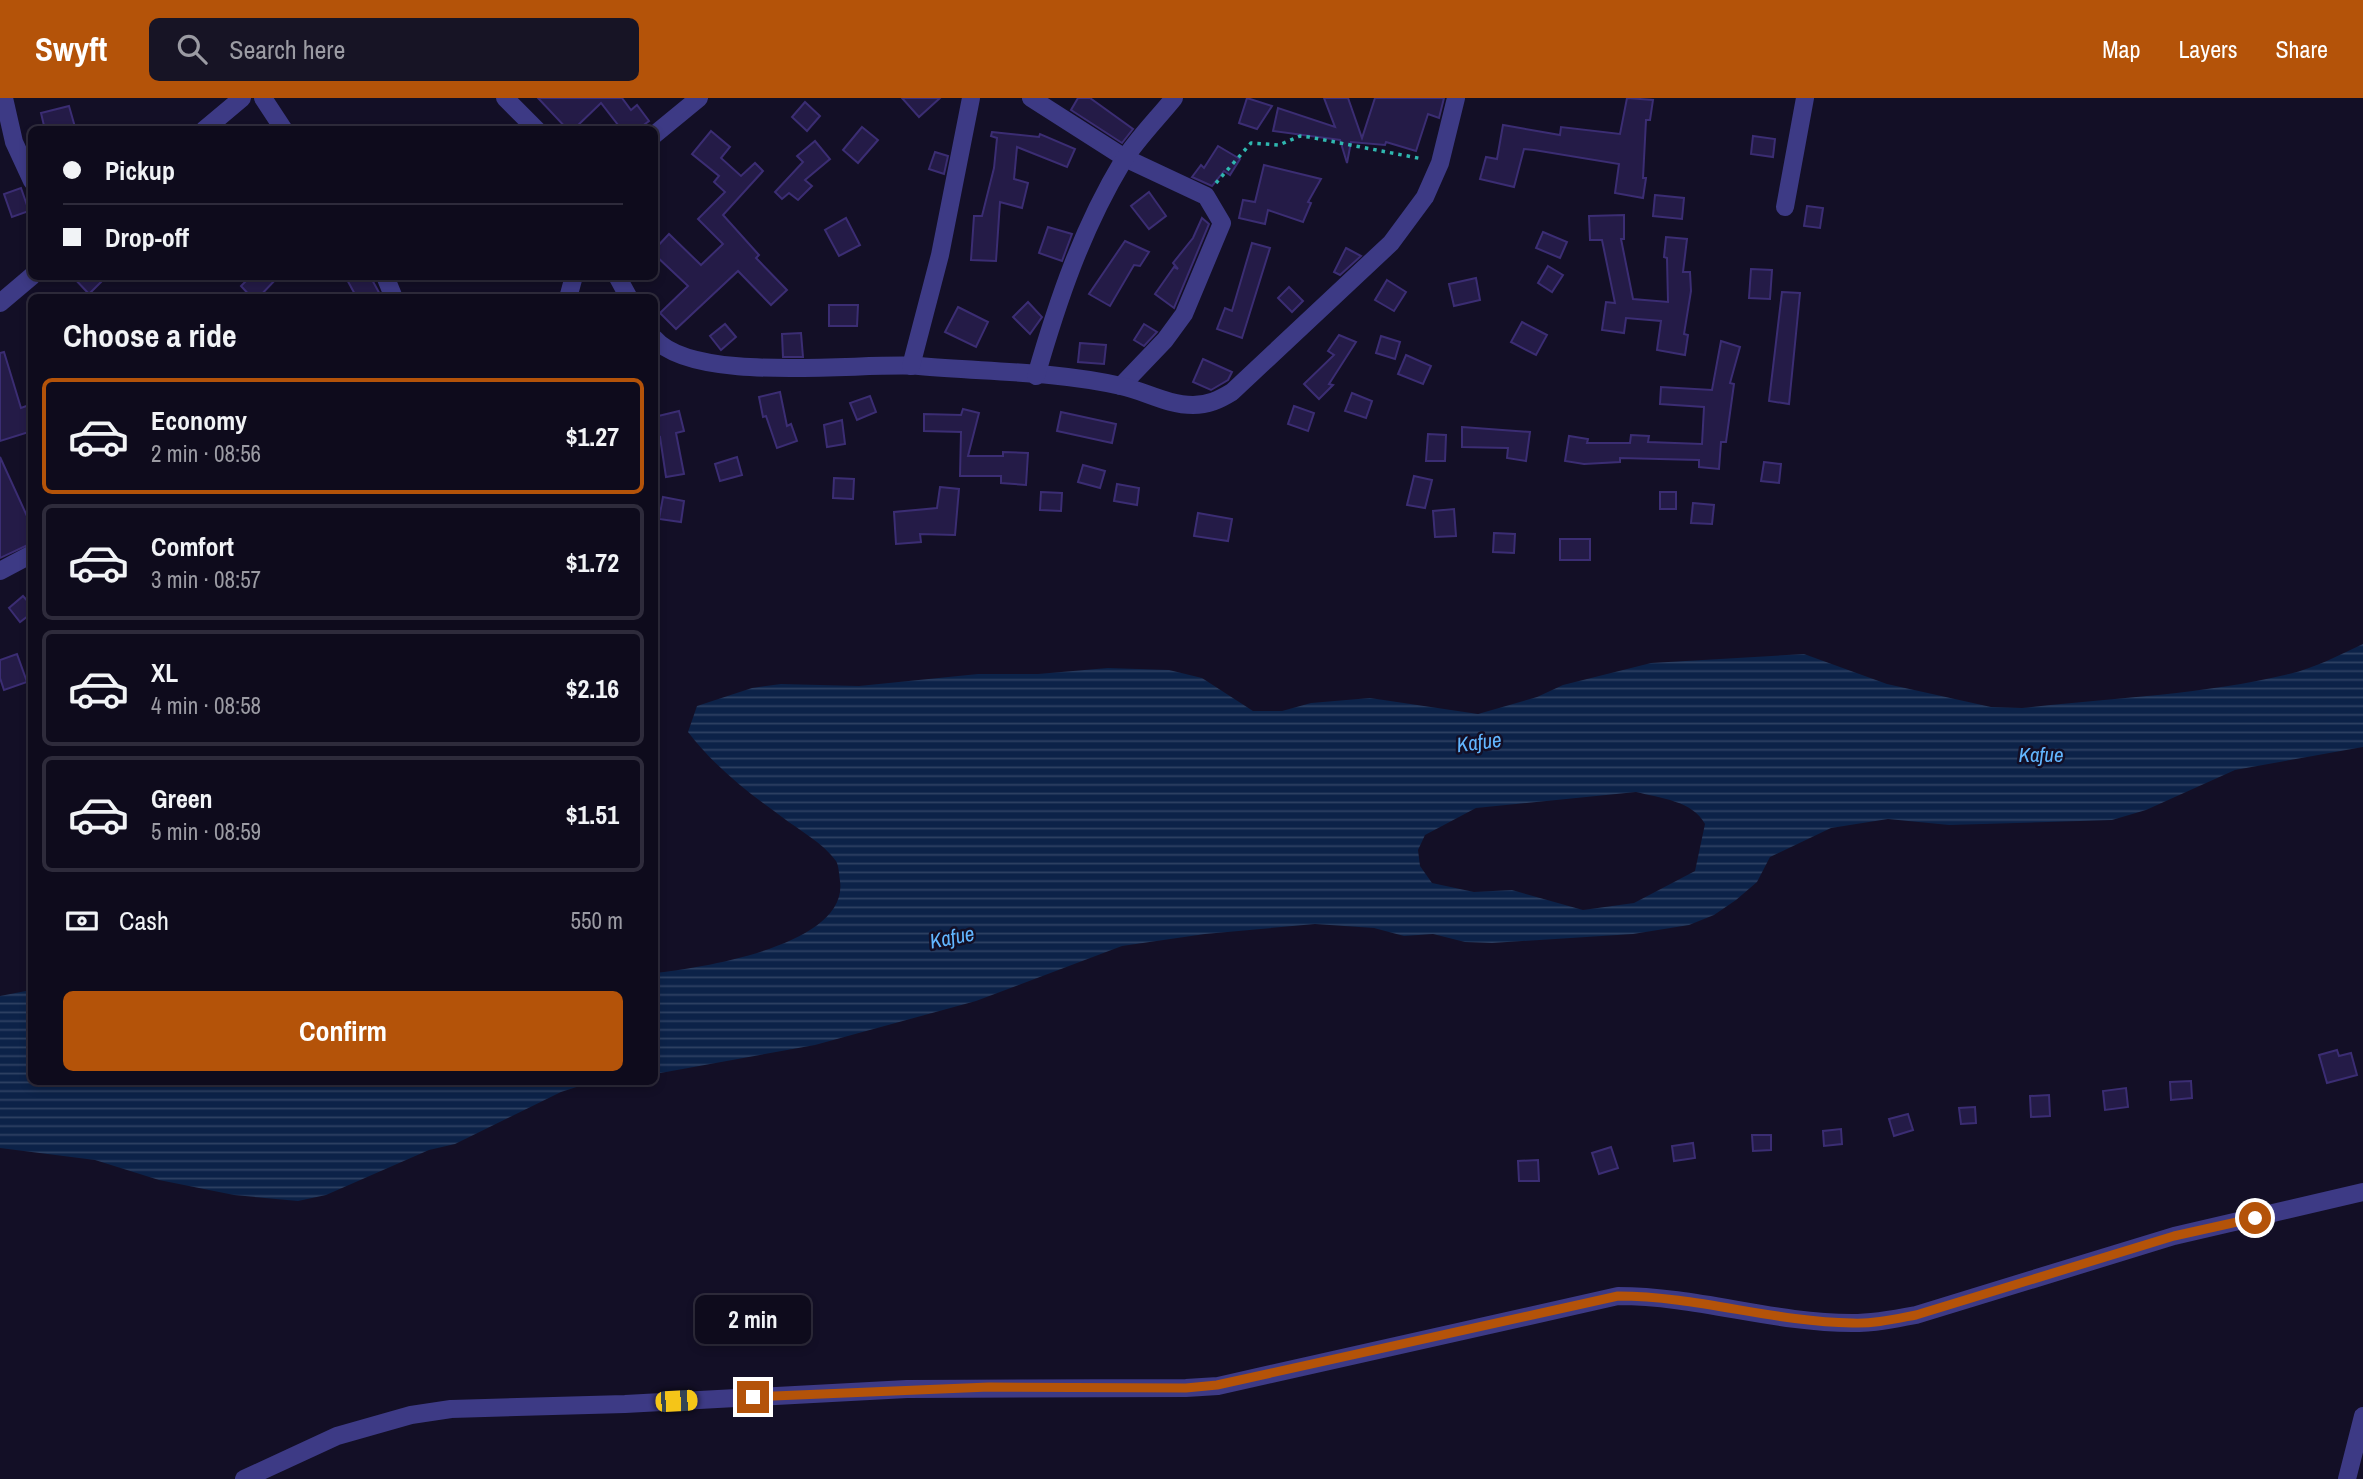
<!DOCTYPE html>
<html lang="en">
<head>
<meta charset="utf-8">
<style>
	:root { --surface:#0e0b1c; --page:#171425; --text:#f1f3f6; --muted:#9b9ba3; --line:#2e2b3b; --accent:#b45309 }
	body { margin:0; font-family:"Archivo Narrow",sans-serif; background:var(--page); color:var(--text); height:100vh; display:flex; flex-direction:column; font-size:26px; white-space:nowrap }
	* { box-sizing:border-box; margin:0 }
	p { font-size:23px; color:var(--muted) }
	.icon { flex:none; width:38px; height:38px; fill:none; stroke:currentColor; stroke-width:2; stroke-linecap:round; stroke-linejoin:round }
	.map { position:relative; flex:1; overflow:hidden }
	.drawer { position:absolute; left:28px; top:196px; width:630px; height:791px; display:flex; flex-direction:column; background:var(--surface); border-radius:10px; box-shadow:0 4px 10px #0003,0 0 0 2px var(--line) }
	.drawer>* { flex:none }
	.guide { position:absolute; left:28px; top:28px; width:630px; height:154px; border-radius:10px; box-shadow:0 4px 10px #0003,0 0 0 2px var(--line); display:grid; align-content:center; height:154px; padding:0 35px; background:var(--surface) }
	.end { position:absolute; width:32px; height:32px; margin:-16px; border:9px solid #b45309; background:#fff; box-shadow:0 0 0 4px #fff }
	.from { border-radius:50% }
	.bubble { position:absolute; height:49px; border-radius:10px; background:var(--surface); box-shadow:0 4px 10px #0003,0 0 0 2px var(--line); font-size:23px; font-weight:700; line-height:49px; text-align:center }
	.car { position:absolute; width:21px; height:42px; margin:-21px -10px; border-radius:9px; box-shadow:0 0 5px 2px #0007; background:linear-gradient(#f5c518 24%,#345 0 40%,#f5c518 0 76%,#345 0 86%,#f5c518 0) }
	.guide b { display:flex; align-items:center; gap:24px; height:66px; font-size:26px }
	.guide b+b { border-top:2px solid var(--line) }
	.guide i { width:18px; height:18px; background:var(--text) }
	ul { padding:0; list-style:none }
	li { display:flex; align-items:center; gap:21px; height:116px; margin:0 14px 10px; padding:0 21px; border:4px solid var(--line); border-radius:10px }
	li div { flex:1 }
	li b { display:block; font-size:26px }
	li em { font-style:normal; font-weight:700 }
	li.selected { border-color:var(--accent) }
	li>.icon { width:63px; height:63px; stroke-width:1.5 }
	h2 { padding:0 35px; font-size:32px; line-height:84px }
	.pay { display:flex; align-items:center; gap:18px; height:77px; padding:0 35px; font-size:26px }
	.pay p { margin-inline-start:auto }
	.primary-button { display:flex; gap:14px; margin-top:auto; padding:14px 35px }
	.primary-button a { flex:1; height:80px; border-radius:10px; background:var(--accent); color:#fff; font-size:28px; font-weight:700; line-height:80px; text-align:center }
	header { display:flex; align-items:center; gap:42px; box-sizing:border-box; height:98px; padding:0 35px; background:var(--accent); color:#fff }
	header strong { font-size:33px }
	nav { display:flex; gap:38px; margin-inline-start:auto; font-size:24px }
	.search { width:490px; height:63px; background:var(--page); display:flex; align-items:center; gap:18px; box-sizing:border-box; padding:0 24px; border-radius:10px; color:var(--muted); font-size:26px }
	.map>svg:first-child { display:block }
</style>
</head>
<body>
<header>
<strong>Swyft</strong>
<div class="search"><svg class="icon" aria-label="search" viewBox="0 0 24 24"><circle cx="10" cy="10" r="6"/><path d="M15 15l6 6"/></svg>Search here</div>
<nav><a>Map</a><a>Layers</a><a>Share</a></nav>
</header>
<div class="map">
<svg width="2363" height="1381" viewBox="0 0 2363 1381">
	<defs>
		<pattern id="water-rules" width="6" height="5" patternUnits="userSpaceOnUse" patternTransform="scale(1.75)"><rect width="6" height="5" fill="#0c2248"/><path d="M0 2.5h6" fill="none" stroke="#2f4163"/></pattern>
	</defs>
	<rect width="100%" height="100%" fill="#130f26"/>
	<g fill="url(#water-rules)" fill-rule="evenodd">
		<path d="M2363,546V649L2235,672L2146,712L2112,722L1949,727L1888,721L1831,730L1770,759L1757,784L1736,802L1714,817L1689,827L1633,836L1492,845L1465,844L1433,836L1404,838L1374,830L1315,826L1205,836L1122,848L976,903L815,947L655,976V875C699,870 849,848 840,783C839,777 839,768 836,763C823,745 799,732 782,719C747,694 714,668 688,634L697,608L752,590L781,586L859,588L978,576H1038L1108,570L1169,572L1202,580L1253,613H1282L1311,605L1370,600L1478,616L1537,599L1563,587L1651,565L1804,556L1887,586L1991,609L2022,610C2110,600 2202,597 2289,576C2315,570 2339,557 2363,546ZM1636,694C1660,700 1693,703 1705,726L1695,773L1634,805L1583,812L1512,792L1474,794L1432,785L1420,768L1418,752L1425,737L1476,710Z"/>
		<path d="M31,892L32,984H592L561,994L455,1046L429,1052L326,1097L298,1103L234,1097L159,1082L95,1062L0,1050V898Z"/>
	</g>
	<g fill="#241b47" stroke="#3b2d73" stroke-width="2">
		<path d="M538,0H622L631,12L637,7L649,23L637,32H622L601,5L573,32H568Z"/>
		<path d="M902,0H940L919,19Z"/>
		<path d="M1078,0H1090L1133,31L1122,45L1071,12Z"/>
		<path d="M1247,0L1272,8L1257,31L1239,25Z"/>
		<path d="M1324,0H1348L1362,40L1375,0H1444L1439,20L1428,16L1416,53L1386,44L1385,47L1351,44L1347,65L1340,42L1273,33L1278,10L1335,29Z"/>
		<path d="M1627,0L1653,2L1650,22H1646L1643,80H1646L1643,100L1615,95L1619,66L1534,52L1524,51L1514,89L1480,81L1486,59L1497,61L1503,27L1560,37L1561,29L1620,36Z"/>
		<path d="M805,4L820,18L807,33L792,19Z"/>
		<path d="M69,8L75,29L45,32L41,15Z"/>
		<path d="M862,29L878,42L858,65L843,52Z"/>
		<path d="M711,33L730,49L721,60L741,78L755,65L763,73L723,117L759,157L756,160L787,192L771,207L738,173L676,231L660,215L688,188L654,156V152L669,136L701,167L723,146L698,121L725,94L714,84L719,78L692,56Z"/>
		<path d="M992,34L1039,39L1040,36L1075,51L1067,69L1017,49L1014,81L1028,85L1022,110L1000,104L996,163L971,162L974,118H982L994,70L997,40L991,38Z"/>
		<path d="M1753,38L1775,41L1773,59L1751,56Z"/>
		<path d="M815,43L830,61L805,82L812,88L798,102L789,95L782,101L775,94L803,64L797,58Z"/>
		<path d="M1218,48L1240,61L1230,77L1224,73L1212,88L1192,79L1201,67L1204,70Z"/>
		<path d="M935,54L948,58L944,76L929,71Z"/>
		<path d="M1264,67L1321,81L1308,104L1311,105L1303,124L1268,112L1265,126L1239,120L1243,102L1255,104Z"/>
		<path d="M21,90L29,113L12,119L4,96Z"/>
		<path d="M1149,94L1166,118L1149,131L1131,108Z"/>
		<path d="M1655,97L1684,100L1682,121L1653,118Z"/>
		<path d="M1807,108L1823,110L1820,130L1804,128Z"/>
		<path d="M1624,117V141H1621L1633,201L1668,204L1667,160L1664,159L1666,139L1687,141L1683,174H1690L1691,193L1684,236L1688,237L1685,257L1657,252L1661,223L1626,220L1624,235L1602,232L1606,204L1615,205L1602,142H1590L1589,118Z"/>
		<path d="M846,120L860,147L839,158L825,132Z"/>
		<path d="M1202,120L1209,126L1174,210L1155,196L1174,169L1178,171L1173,165L1193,140Z"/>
		<path d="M1048,129L1072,136L1062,163L1039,155Z"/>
		<path d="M1543,134L1567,144L1560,160L1536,150Z"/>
		<path d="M1125,143L1149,154L1140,168L1134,167L1110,208L1089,196Z"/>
		<path d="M1252,145L1270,150L1242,240L1217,231L1225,210L1232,213Z"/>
		<path d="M1346,150L1361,158L1340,177L1334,174Z"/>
		<path d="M1548,168L1563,177L1552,194L1538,185Z"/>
		<path d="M1751,171L1772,172L1770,201L1749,200Z"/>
		<path d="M72,178H107L89,196Z"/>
		<path d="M251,178H279L258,200H252L241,188Z"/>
		<path d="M345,178H370L382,200H357Z"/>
		<path d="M1476,180L1480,202L1454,208L1449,186Z"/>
		<path d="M1387,182L1406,194L1394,213L1375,202Z"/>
		<path d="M1289,189L1303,203L1292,214L1278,200Z"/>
		<path d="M1782,194L1800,195L1789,306L1769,303Z"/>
		<path d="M1028,204L1042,219L1030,236L1013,219Z"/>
		<path d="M829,207H858L857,228H829Z"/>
		<path d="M958,209L988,224L976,249L945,234Z"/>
		<path d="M1522,224L1547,237L1536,257L1511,244Z"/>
		<path d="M725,226L736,239L721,252L710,238Z"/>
		<path d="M1144,226L1157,234L1144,248L1134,242Z"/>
		<path d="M801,235L803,259H783L782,236Z"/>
		<path d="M1339,237L1356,244L1329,286L1333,287L1319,301L1304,286L1334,257L1328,253Z"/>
		<path d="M1381,238L1400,244L1395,261L1376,255Z"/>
		<path d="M1721,243L1740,249L1730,285L1734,286L1726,344H1721L1719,371L1699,369V362L1620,360V364L1584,366L1565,363L1569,338L1588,341L1587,345H1630L1631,337L1649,338L1648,344L1702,346L1704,309L1660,306L1661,289L1712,292Z"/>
		<path d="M1080,245L1106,247L1104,266L1078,264Z"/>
		<path d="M4,254L21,310L32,306V333L0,343V255Z"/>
		<path d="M1406,257L1431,268L1423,286L1398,276Z"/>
		<path d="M1203,261L1232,274L1228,282L1211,292L1193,284Z"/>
		<path d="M780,294L787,328L791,326L797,343L777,350L766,318L763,319L759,299Z"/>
		<path d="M1352,295L1372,303L1366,320L1345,313Z"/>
		<path d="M870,298L876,314L857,322L850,305Z"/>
		<path d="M1294,308L1314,315L1308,333L1288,326Z"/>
		<path d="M963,311L979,315L968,358H1003V354L1028,355L1026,387L1001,385V378H960L961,334L924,333V316L961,317Z"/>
		<path d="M679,313L684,333L676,335L684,376L666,379L660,339L654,340V319Z"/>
		<path d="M1061,314L1116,326L1112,345L1057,333Z"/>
		<path d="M842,322L845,346L827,349L824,327Z"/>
		<path d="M1462,329L1530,334L1526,363L1507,360L1508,350L1462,349Z"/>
		<path d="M1428,336L1446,337L1445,363H1426Z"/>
		<path d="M0,359L32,429V445L0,460Z"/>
		<path d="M737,359L742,377L720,383L715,366Z"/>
		<path d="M1764,364L1781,366L1779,385L1761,383Z"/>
		<path d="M1083,367L1105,373L1100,390L1078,384Z"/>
		<path d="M1414,378L1432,382L1425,410L1407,407Z"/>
		<path d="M834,380L854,381L853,401L833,400Z"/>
		<path d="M1117,386L1139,390L1137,407L1114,403Z"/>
		<path d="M940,389L959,391L955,437L920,436L921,444L896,446L894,414L937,410Z"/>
		<path d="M1041,394L1062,395L1061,413L1040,412Z"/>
		<rect x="1660" y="394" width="16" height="17"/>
		<path d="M663,399L684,403L681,424L659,421Z"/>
		<path d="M1693,405L1714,407L1712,426L1691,425Z"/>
		<path d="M1454,411L1456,438L1435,439L1433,413Z"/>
		<path d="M1198,415L1232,421L1228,443L1194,438Z"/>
		<path d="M1494,435L1515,436L1514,455L1493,454Z"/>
		<rect x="1560" y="441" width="30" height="21"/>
		<path d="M23,498L32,508V515L20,524L9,510Z"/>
		<path d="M17,556L27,584L4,592L0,580V562Z"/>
		<path d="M2337,952L2339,958L2351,955L2357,977L2327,985L2319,957Z"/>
		<path d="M2191,983L2192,1000L2171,1002L2170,984Z"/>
		<path d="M2126,990L2128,1009L2105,1012L2103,993Z"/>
		<path d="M2049,997L2050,1018L2031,1019L2030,998Z"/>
		<path d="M1975,1009L1976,1025L1961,1026L1959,1010Z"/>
		<path d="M1908,1016L1913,1032L1894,1038L1889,1021Z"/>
		<path d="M1841,1031L1842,1046L1824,1048L1823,1033Z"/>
		<path d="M1752,1037H1771V1052L1753,1053Z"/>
		<path d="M1693,1045L1695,1060L1674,1063L1672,1048Z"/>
		<path d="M1611,1049L1618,1070L1599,1076L1592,1055Z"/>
		<path d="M1538,1062L1539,1083H1519L1518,1063Z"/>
	</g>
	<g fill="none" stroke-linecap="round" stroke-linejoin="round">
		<path stroke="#2fb8b0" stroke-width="3.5" stroke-dasharray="3.5 5" stroke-linecap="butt" d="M1216,85L1251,45L1279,47L1300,38L1309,39L1423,61"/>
		<g stroke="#3d3a85" stroke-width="18">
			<path d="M4,0L14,44L32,83"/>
			<path d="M263,0L284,32"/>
			<path d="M505,0L537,32"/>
			<path d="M1031,0L1125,60L1206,98L1222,125L1184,216L1165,242L1121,288"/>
			<path d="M204,32L242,0"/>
			<path d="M654,37L699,0"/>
			<path d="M1785,109L1805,0"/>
			<path d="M385,178L394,200"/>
			<path d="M617,178L629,200"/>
			<path d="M568,200L574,178"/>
			<path d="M0,205L32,178"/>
			<path d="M654,240C694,287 860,264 919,268C985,274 1056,273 1121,288C1145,293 1167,307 1193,307C1208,307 1219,302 1232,294L1391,145L1425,99L1440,65L1456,0"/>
			<path d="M911,268L940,157L971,0"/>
			<path d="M1036,278C1058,202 1082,131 1123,63C1137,41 1157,21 1174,0"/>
			<path d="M0,473L32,456"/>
			<path d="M244,1381L337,1338L411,1317L451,1311L625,1306L907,1291L1186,1290L1218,1288L1618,1198C1697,1198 1774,1225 1852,1225C1874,1225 1895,1221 1916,1217L2174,1138L2363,1094"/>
			<path d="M2347,1381L2363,1318"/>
		</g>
	</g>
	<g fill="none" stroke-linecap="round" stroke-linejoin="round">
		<path stroke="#b45309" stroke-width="9" d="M753,1299L989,1289L1186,1290L1217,1287L1618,1198C1697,1198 1774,1224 1852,1225C1874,1226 1895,1221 1916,1217L2174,1138L2255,1120"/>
	</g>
	<g text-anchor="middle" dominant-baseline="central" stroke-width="5" stroke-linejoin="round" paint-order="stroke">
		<g font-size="21" font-style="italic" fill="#62b6ff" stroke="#130f26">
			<text transform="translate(1479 644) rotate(-7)">Kafue</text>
			<text x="2041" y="656">Kafue</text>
			<text transform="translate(952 839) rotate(-11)">Kafue</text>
		</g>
	</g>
</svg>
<i class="end from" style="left:2255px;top:1120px"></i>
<i class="end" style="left:753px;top:1299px"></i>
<div class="bubble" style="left:695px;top:1197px;width:116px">2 min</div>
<i class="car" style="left:676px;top:1303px;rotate:87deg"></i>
<div class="guide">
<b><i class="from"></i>Pickup</b>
<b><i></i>Drop-off</b>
</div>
<section class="drawer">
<h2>Choose a ride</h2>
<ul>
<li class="selected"><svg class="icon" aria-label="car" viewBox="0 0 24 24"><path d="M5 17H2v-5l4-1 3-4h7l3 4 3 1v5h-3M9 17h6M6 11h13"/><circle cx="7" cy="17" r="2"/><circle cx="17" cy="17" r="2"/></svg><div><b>Economy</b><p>2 min · 08:56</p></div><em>$1.27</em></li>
<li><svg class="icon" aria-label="car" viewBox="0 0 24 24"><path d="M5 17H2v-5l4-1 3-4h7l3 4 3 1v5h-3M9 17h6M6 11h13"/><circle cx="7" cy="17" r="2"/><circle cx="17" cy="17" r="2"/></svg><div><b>Comfort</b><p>3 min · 08:57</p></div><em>$1.72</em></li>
<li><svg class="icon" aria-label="car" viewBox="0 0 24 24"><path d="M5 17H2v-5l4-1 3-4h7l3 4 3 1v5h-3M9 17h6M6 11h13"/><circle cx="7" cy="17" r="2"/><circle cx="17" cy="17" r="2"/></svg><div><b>XL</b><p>4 min · 08:58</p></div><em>$2.16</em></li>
<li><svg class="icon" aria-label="car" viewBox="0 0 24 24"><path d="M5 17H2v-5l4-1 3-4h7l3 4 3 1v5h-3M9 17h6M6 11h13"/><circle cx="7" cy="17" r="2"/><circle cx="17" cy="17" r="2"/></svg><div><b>Green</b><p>5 min · 08:59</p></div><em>$1.51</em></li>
</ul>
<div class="pay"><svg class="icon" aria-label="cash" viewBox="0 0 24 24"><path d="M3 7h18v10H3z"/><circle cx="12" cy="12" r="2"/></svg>Cash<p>550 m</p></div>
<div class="primary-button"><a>Confirm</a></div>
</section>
</div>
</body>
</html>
